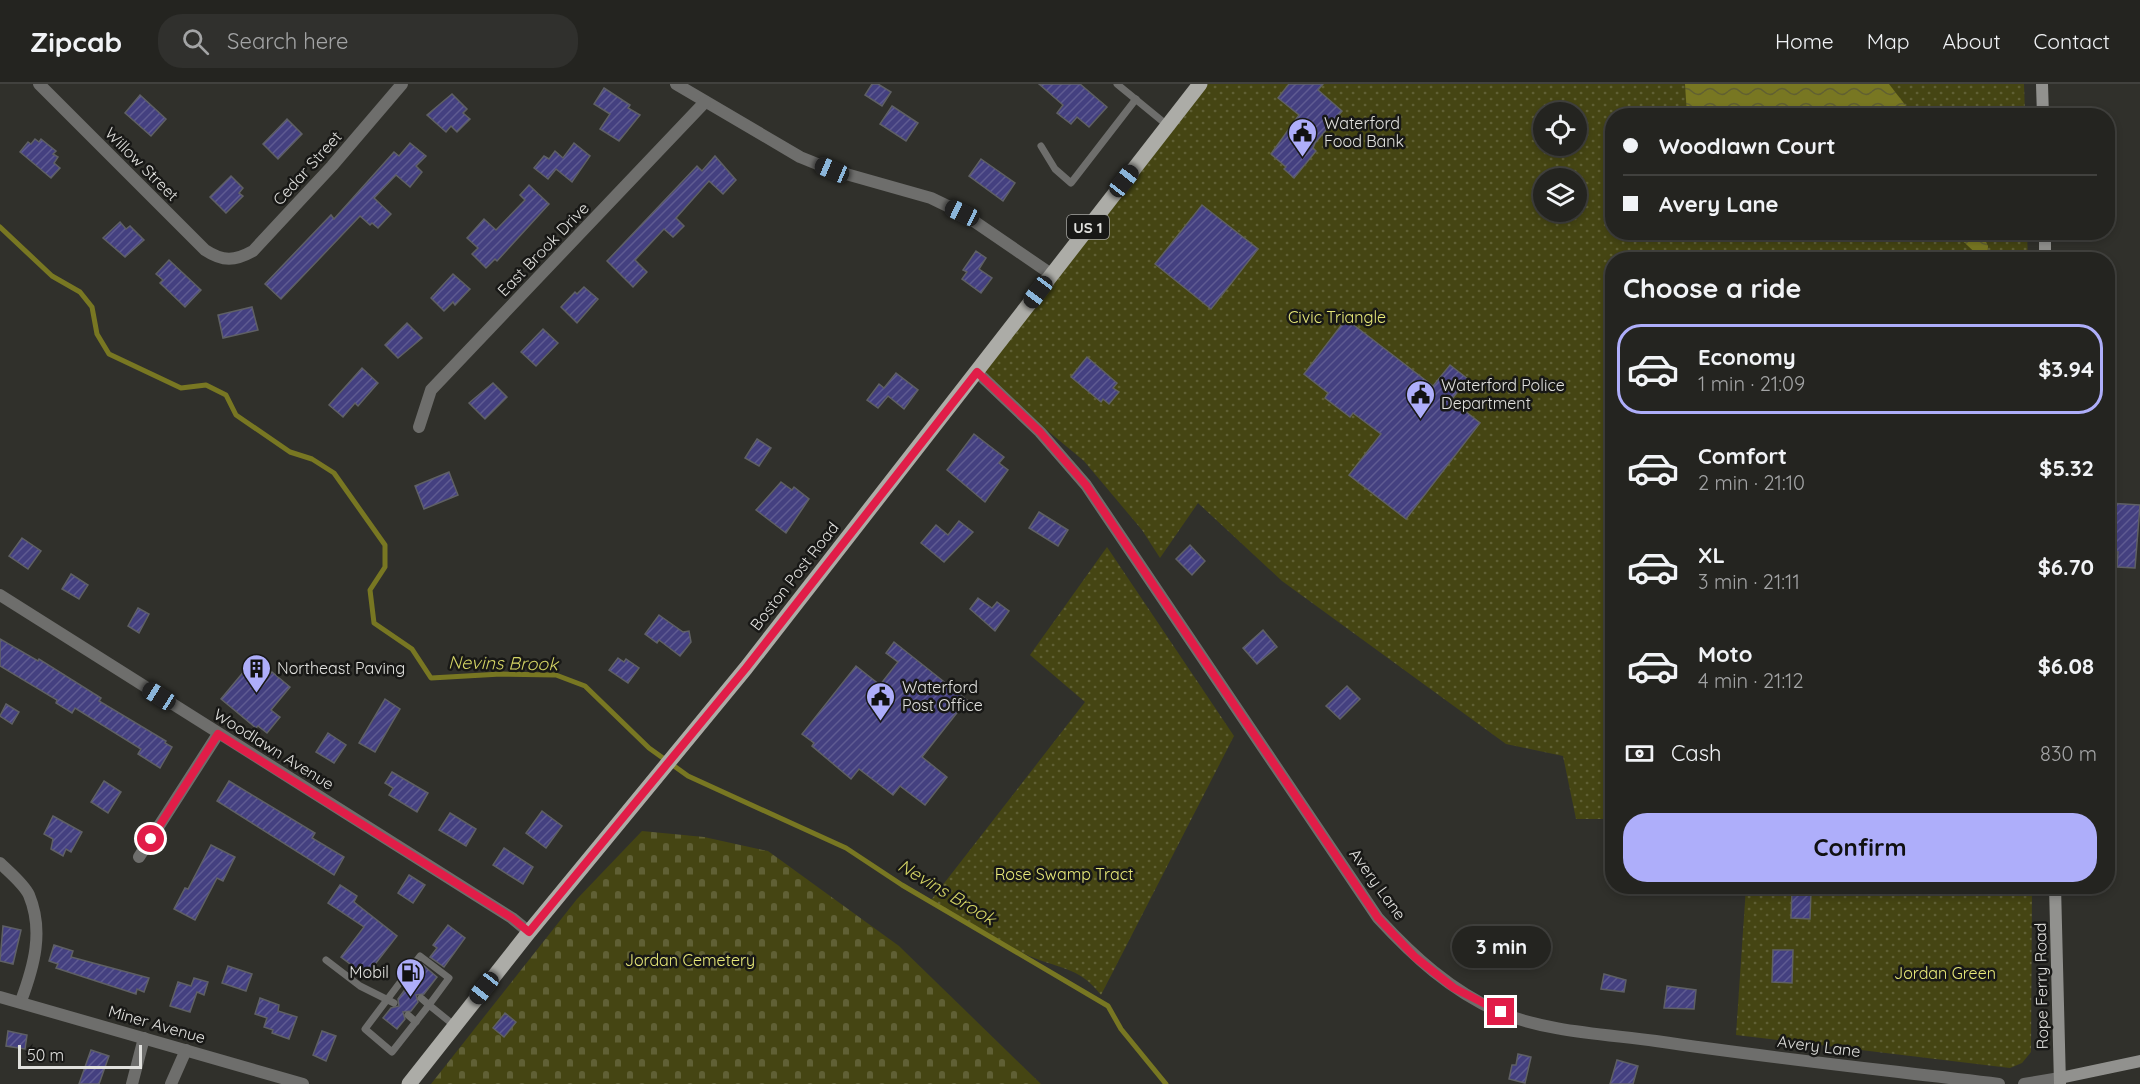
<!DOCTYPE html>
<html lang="en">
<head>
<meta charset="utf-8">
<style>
	:root { --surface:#242420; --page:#30302d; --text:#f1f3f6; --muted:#a3a4a5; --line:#41413e; --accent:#aeaefa }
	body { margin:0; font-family:Quicksand,sans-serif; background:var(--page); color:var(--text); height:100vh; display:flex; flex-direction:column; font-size:22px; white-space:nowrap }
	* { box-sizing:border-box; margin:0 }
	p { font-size:20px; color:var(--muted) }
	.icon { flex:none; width:33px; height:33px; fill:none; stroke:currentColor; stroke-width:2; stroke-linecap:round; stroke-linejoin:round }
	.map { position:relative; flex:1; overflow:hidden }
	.details { position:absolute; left:1605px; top:168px; width:510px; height:642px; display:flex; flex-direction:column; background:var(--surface); border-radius:24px; box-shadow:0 3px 9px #0003,0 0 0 2px var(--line) }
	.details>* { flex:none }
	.top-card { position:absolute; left:1605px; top:24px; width:510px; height:132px; border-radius:24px; box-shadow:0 3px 9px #0003,0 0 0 2px var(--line); display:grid; align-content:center; height:132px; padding:0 18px; background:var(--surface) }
	.controls { position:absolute; left:1533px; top:18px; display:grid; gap:12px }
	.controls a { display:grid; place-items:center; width:54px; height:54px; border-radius:50%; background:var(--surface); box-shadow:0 3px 9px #0003,0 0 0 2px var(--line); font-size:30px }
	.scale { position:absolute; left:18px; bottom:15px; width:124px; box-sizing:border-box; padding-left:6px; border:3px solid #e1e1de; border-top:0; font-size:16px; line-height:21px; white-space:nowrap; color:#e1e1de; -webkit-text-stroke:4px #181816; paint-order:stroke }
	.end { position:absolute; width:27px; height:27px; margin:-14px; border:8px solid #e11d48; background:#fff; box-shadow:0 0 0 3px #fff }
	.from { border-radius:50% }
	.bubble { position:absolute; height:42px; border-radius:21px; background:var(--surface); box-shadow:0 3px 9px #0003,0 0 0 2px var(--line); font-size:20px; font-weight:800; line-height:42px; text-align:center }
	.car { position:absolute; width:18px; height:36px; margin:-18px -9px; border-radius:8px; box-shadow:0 0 4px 2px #0007; background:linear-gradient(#222 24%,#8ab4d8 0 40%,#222 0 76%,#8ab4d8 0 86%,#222 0) }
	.top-card b { display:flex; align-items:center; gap:21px; height:57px; font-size:22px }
	.top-card b+b { border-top:2px solid var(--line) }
	.top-card i { width:15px; height:15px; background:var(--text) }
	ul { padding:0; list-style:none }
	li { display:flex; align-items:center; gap:18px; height:90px; margin:0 12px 9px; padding:0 6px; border:3px solid transparent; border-radius:24px }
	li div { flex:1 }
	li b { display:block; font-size:22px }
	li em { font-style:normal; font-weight:800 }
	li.selected { border-color:var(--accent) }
	li>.icon { width:54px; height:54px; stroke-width:1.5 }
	h2 { padding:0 18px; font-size:27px; line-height:72px }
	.pay { display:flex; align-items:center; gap:15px; height:66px; padding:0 18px; font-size:22px }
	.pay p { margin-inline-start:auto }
	.action { display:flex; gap:12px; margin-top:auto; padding:12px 18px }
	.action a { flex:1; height:69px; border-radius:24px; background:var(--accent); color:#111; font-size:24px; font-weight:800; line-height:69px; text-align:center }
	header { display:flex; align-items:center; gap:36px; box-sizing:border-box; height:84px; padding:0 30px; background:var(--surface); border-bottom:2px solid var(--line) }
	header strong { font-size:28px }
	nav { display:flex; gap:33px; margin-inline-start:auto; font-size:21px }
	.search { width:420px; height:54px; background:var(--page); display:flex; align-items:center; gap:15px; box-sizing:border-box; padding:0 21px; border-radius:24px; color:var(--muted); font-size:22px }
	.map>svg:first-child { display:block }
</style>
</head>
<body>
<header>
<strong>Zipcab</strong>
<div class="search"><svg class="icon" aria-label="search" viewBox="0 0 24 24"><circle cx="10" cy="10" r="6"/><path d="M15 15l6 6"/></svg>Search here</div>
<nav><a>Home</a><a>Map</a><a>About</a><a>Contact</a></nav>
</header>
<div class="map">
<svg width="2140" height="1000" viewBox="0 0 2140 1000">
	<defs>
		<pattern id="cemetery-stones" width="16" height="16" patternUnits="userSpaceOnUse" patternTransform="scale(1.5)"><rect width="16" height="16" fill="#454513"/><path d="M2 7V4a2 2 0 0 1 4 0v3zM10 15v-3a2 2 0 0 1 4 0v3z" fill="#606035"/></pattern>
		<pattern id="park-dots" width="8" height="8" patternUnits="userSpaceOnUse" patternTransform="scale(1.5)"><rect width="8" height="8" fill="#454513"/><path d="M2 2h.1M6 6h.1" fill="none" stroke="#606035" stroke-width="1.8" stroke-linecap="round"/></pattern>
		<pattern id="water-waves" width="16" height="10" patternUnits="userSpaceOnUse" patternTransform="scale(1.5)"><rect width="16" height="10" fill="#787722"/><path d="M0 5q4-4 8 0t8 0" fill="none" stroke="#616031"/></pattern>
		<pattern id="building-hatch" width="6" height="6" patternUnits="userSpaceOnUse" patternTransform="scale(1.5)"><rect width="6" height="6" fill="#444080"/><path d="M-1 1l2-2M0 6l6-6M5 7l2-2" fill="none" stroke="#5f5b92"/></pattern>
	</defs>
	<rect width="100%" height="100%" fill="#30302b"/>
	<path fill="url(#cemetery-stones)" d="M642,747L704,753L768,767L899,862L1041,1000H431L577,815Z"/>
	<g fill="url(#park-dots)" fill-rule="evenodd">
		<path d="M1208,0H2024L2025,31L1612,32V148L2027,149L2028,175L1612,176V735H1576L1563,672L1506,660L1282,497L1198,419L1160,474L1142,446L1084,377L977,288ZM1544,28H1576V62H1544ZM1544,94H1576V128H1544Z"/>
		<path d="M1107,463L1234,652L1101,911C1078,881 1056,885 1025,870C994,855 958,838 931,816L1085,618L1030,571Z"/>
		<path d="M1746,803H2032L2031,968L2022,979L2010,984L1736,951Z"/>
	</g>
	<g fill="url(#water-waves)">
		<path d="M1685,0H1889L1913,31H1687Z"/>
		<path d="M1954,149H1982L1988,162L1987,175H1982Z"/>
	</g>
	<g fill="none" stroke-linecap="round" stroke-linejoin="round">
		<path stroke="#787722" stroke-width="5" d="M0,143L52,192L80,208L92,223L97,250L109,270L181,304L206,301L226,311L236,331L290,368L312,375L334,389L385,461V483L370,506L374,539L412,565L431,594L501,590L556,591L585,602L649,664L688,692L846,764L902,801L1108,922L1121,945L1166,1000"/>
	</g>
	<g fill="url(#building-hatch)" stroke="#5f6065" stroke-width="1.5">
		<path d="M872,0H878L891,8L882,22L865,11Z"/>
		<path d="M1039,0H1080L1107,23L1089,43L1077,33L1071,40L1057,29L1063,21Z"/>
		<path d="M1289,0H1323L1318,6L1342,27L1315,59L1313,64L1316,67L1294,94L1284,85L1286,83L1271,70L1299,31L1278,14Z"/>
		<path d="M604,4L630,21L628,24L640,31L619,57L600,45L610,30L594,20Z"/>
		<path d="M452,10L467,25L463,29L470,35L457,48L451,42L446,48L427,31Z"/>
		<path d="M140,11L166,35L151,52L125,29Z"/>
		<path d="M892,22L918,39L906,57L880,40Z"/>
		<path d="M287,35L302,50L278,75L263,60Z"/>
		<path d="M35,55L39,58L41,55L56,67L53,70L58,73L54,79L60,84L51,94L20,68L28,58L31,60Z"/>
		<path d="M410,59L426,72L416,82L422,88L410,103L396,91L374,114L391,130L378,144L372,139L370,141L360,132L281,215L265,200L331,131L334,135L394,68L399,72Z"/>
		<path d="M574,59L590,72L572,98L556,85L548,95L534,84L544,72L549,75L555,67L563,74Z"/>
		<path d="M715,72L736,96L723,110L709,97L676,134L684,142L673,153L664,145L635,176L647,188L633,203L607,177L697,82L702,87Z"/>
		<path d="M981,75L1015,99L1003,117L969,92Z"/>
		<path d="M231,92L243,104L239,109L243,112L226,129L210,113Z"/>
		<path d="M529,101L549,120L497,177L495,175L486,184L472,170L478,164L467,154L484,135L496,146L525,116L520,111Z"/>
		<path d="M1202,121L1258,165L1211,225L1155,180Z"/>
		<path d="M120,138L126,145L130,142L144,156L125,173L103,154Z"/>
		<path d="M976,167L986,174L979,185L992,194L981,209L962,195L967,188L963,186Z"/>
		<path d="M169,176L201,206L185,223L160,199L163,196L156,190Z"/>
		<path d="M453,190L470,205L455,221L453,218L444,227L431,214Z"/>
		<path d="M584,203L598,215L577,239L561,223L575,208L577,210Z"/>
		<path d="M252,223L258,246L223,254L218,231Z"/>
		<path d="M1346,235L1433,302L1450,281L1468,295L1451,316L1480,339L1406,435L1349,391L1381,350L1353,329L1350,333L1325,314L1328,309L1304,290Z"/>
		<path d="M407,239L422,254L398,274L385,261Z"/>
		<path d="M543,245L558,259L536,282L521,268Z"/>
		<path d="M1087,273L1117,299L1113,304L1119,308L1109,320L1103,315L1101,318L1071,293Z"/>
		<path d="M362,284L378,299L358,322L355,319L343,333L329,321Z"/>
		<path d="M896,289L918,306L904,325L888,312L878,324L867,316L879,300L884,304Z"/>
		<path d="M493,299L507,313L485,335L469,319Z"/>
		<path d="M974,350L1004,373L999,379L1008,386L985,418L947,386Z"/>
		<path d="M757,355L771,364L759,382L745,374Z"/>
		<path d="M449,388L458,411L424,425L415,402Z"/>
		<path d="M781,398L792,406L794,403L809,415L786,449L756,426Z"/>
		<path d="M2108,419L2140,421L2135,484L2117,483L2118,468L2108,467Z"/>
		<path d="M1039,428L1068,446L1058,462L1029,444Z"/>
		<path d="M959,437L973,448L944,478L921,459L936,441L948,451Z"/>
		<path d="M22,454L41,467L28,485L9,472Z"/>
		<path d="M1190,461L1205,477L1192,491L1176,475Z"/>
		<path d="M71,490L88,501L79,515L62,505Z"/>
		<path d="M978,514L992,524L997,518L1009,527L995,547L970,525Z"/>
		<path d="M138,524L149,530L139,549L128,542Z"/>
		<path d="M659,531L683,548L689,547L691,558L680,572L659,556L657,559L645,550Z"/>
		<path d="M1263,546L1277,563L1257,580L1243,564Z"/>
		<path d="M0,555L38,577L39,575L101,614L99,617L166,657L165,659L172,663L160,684L138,670L141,665L75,624L72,629L56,619L57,616L0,582Z"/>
		<path d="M894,558L967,616L922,673L947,693L925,721L900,702L893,711L859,685L851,695L812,662L814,659L802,650L856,582L880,601L898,578L886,569Z"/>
		<path d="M618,574L624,578L626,575L639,584L628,599L609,586Z"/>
		<path d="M250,580L267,594L272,588L290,603L271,626L280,633L267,649L258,642L256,644L221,615Z"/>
		<path d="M1347,602L1360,615L1340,635L1326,622Z"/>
		<path d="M385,615L400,625L375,668L359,659Z"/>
		<path d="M6,620L19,628L12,640L0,632Z"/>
		<path d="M328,649L346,661L334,679L316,668Z"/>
		<path d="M392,688L428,709L417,728L389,711L393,704L385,699Z"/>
		<path d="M104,697L121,708L108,729L91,718Z"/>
		<path d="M229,697L315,749L312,754L344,773L334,791L217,717Z"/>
		<path d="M542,727L562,742L546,764L526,749Z"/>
		<path d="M450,729L476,745L466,762L439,746Z"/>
		<path d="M53,732L82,748L71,768L66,765L63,772L51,765L53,755L44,750Z"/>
		<path d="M211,761L235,773L223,797L217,794L195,836L174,825L185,804L188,805Z"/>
		<path d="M504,764L533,783L523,800L493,781Z"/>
		<path d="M409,791L425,801L413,819L398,809Z"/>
		<path d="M340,801L357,812L354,818L397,852L366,892L341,873L364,843L328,819Z"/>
		<path d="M1792,806L1811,807L1810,835L1791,834Z"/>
		<path d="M448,841L465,854L444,883L430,873L437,864L433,861Z"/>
		<path d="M3,842L21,846L13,880L0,877Z"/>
		<path d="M54,861L73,867L71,873L149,894L144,908L137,905L136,910L56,884L58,880L49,877Z"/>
		<path d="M1773,866H1793L1792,899L1772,898Z"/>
		<path d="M423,881L437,893L424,910L416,911L418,918L411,927L403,928L405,935L397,945L383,934L391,924L399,922L398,915Z"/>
		<path d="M228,882L252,890L246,907L222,899Z"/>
		<path d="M1604,890L1626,896L1624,908L1601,905Z"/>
		<path d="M194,894L208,898L204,911L197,908L190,928L170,922L178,898L191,902Z"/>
		<path d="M1667,902L1696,906L1694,925L1664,924Z"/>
		<path d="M260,914L279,921L278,927L297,933L289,955L272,949L273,946L264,943L267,934L255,930Z"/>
		<path d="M505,929L516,938L504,953L493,944Z"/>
		<path d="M8,947L27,951L25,965L6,962Z"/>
		<path d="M322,947L336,952L326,977L313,971Z"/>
		<path d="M91,966L109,972L99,1000H79Z"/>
		<path d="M1518,970L1531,973L1525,999L1509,995L1512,981H1516Z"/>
		<path d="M1617,976L1638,982L1633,1000H1610Z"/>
	</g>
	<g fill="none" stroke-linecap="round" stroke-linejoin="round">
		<g stroke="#6e6e6c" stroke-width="7">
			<path d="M1117,0L1167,41"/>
			<path d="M1041,62L1055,85L1071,99L1136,15"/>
			<path d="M326,876L360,902L394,919"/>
			<path d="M421,914L429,921L449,894L420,872L365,945L392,968L429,921L455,942"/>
			<path d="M408,931L416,938"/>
		</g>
		<g stroke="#6e6e6c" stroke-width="12">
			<path d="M39,0L205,166C223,178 235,177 253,167L332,82L402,0"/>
			<path d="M676,0L800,73L832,86L931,114L962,129L1051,190"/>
			<path d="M419,343L431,306L705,18"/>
			<path d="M0,511L512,834L529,848"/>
			<path d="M139,773L218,650"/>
			<path d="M0,779C9,788 24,800 29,811C44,847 34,882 21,917"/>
			<path d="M0,913L303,1000"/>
			<path d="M132,1000L144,954"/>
			<path d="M171,1000L186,966"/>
		</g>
		<g stroke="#6e6e6c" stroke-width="12">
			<path d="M977,288L1040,348L1086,401L1378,834C1414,873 1450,906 1499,928C1547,948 1605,950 1656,957C1770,974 1885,986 1999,1000"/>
			<path d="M2024,1000L2060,994"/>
		</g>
		<g stroke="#91918e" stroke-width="12">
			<path d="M2042,0L2043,32"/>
			<path d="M2045,148V176"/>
			<path d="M2055,802L2060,1000"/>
			<path d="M2060,994L2140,977"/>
		</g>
		<path stroke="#acaca7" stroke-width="15" d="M409,1000L529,848L746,584L1200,0"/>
	</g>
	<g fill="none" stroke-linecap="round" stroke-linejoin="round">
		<path stroke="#e11d48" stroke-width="8" d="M151,755L218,650L512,834L529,848L746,584L977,288L1040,348L1086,401L1378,834L1415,873L1454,904L1501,928"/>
	</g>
	<defs>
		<symbol id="civic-pin" viewBox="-11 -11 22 30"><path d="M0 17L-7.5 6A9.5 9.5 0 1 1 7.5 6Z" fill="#aeaefa" stroke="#181816"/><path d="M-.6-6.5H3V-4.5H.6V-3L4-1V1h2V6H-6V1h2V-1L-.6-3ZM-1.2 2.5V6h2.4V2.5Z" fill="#111"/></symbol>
		<symbol id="building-pin" viewBox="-11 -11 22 30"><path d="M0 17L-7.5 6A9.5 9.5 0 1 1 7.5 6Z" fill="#aeaefa" stroke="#181816"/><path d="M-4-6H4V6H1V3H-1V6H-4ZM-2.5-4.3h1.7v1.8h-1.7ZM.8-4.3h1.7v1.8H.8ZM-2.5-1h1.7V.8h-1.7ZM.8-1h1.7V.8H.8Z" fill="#111"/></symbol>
		<symbol id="fuel-pin" viewBox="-11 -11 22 30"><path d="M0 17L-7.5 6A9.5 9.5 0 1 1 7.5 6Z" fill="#aeaefa" stroke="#181816"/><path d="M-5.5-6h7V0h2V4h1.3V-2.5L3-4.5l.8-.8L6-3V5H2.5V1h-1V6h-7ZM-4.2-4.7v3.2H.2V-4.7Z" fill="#111"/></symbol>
	</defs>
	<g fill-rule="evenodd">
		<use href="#civic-pin" x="1286" y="32" width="33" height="45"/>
		<use href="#civic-pin" x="1404" y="294" width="33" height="45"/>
		<use href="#building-pin" x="240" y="568" width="33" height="45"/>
		<use href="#civic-pin" x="864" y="596" width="33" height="45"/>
		<use href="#fuel-pin" x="394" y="872" width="33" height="45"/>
	</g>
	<g text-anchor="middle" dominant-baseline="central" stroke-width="5" stroke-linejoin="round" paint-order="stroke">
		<rect fill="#181816" stroke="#a5a5a2" stroke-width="1.5" x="1067" y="131" width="42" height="24" rx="4.5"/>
		<g font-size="15" font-weight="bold" fill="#e1e1de">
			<text x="1088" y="143">US 1</text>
		</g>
		<g font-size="16" fill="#e1e1de" stroke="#181816" text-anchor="start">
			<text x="1324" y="39">Waterford<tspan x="1324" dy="18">Food Bank</tspan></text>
			<text x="1441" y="301">Waterford Police<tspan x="1441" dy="18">Department</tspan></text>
			<text x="277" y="584">Northeast Paving</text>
			<text x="902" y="603">Waterford<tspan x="902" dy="18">Post Office</tspan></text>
			<text x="389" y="888" text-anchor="end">Mobil</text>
		</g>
		<g font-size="16" fill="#e1e1de" stroke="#181816">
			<text transform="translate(142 80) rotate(45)">Willow Street</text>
			<text transform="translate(307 84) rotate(-48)">Cedar Street</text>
			<text transform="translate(543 165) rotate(-46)">East Brook Drive</text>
			<text transform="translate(794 492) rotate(-52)">Boston Post Road</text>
			<text transform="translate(274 665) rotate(32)">Woodlawn Avenue</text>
			<text transform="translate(1378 800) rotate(54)">Avery Lane</text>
			<text transform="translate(2041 902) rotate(-91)">Rope Ferry Road</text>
			<text transform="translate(157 940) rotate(16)">Miner Avenue</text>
			<text transform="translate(1819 962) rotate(7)">Avery Lane</text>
		</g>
		<g font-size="16" fill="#e8e979" stroke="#181816">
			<text x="1337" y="233">Civic Triangle</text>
			<text x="1064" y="790">Rose Swamp Tract</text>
			<text x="690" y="876">Jordan Cemetery</text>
			<text x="1945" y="889">Jordan Green</text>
		</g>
		<g font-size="18" font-style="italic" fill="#d3d364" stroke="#181816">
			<text transform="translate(503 579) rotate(1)">Nevins Brook</text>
			<text transform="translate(947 808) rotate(31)">Nevins Brook</text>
		</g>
	</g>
</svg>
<div class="controls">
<a><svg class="icon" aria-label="locate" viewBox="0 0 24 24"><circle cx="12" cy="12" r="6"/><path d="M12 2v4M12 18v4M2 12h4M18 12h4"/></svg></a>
<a><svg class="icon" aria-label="layers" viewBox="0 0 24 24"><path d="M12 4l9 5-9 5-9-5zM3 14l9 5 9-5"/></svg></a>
</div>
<div class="scale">50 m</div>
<i class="end from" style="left:151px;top:755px"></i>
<i class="end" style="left:1501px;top:928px"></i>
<div class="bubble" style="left:1452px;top:842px;width:99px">3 min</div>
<i class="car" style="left:832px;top:86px;rotate:293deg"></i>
<i class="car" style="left:1124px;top:97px;rotate:38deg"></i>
<i class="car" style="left:962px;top:129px;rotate:295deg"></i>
<i class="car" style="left:1038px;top:208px;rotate:217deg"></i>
<i class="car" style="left:159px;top:612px;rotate:302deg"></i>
<i class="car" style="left:484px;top:904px;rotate:218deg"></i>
<div class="top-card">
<b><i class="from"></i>Woodlawn Court</b>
<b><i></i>Avery Lane</b>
</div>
<section class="details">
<h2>Choose a ride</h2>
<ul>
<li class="selected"><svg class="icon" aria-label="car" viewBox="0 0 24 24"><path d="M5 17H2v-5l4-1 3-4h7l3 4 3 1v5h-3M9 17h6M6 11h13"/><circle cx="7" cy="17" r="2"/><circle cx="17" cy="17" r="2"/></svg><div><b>Economy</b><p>1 min · 21:09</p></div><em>$3.94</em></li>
<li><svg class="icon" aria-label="car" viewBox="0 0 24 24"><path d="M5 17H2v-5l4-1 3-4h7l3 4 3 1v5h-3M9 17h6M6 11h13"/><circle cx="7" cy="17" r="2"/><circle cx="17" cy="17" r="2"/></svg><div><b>Comfort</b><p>2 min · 21:10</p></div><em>$5.32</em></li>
<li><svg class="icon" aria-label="car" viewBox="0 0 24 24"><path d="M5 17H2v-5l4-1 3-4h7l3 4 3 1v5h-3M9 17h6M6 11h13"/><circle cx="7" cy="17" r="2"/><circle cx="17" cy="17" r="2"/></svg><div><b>XL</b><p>3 min · 21:11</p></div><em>$6.70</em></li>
<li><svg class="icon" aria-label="car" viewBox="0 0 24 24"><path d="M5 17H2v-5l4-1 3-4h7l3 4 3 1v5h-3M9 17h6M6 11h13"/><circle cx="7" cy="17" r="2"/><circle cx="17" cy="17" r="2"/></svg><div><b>Moto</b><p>4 min · 21:12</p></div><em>$6.08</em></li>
</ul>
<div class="pay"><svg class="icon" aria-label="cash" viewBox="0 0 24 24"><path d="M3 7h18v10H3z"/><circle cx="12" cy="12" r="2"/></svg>Cash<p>830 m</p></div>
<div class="action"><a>Confirm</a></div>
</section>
</div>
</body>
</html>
